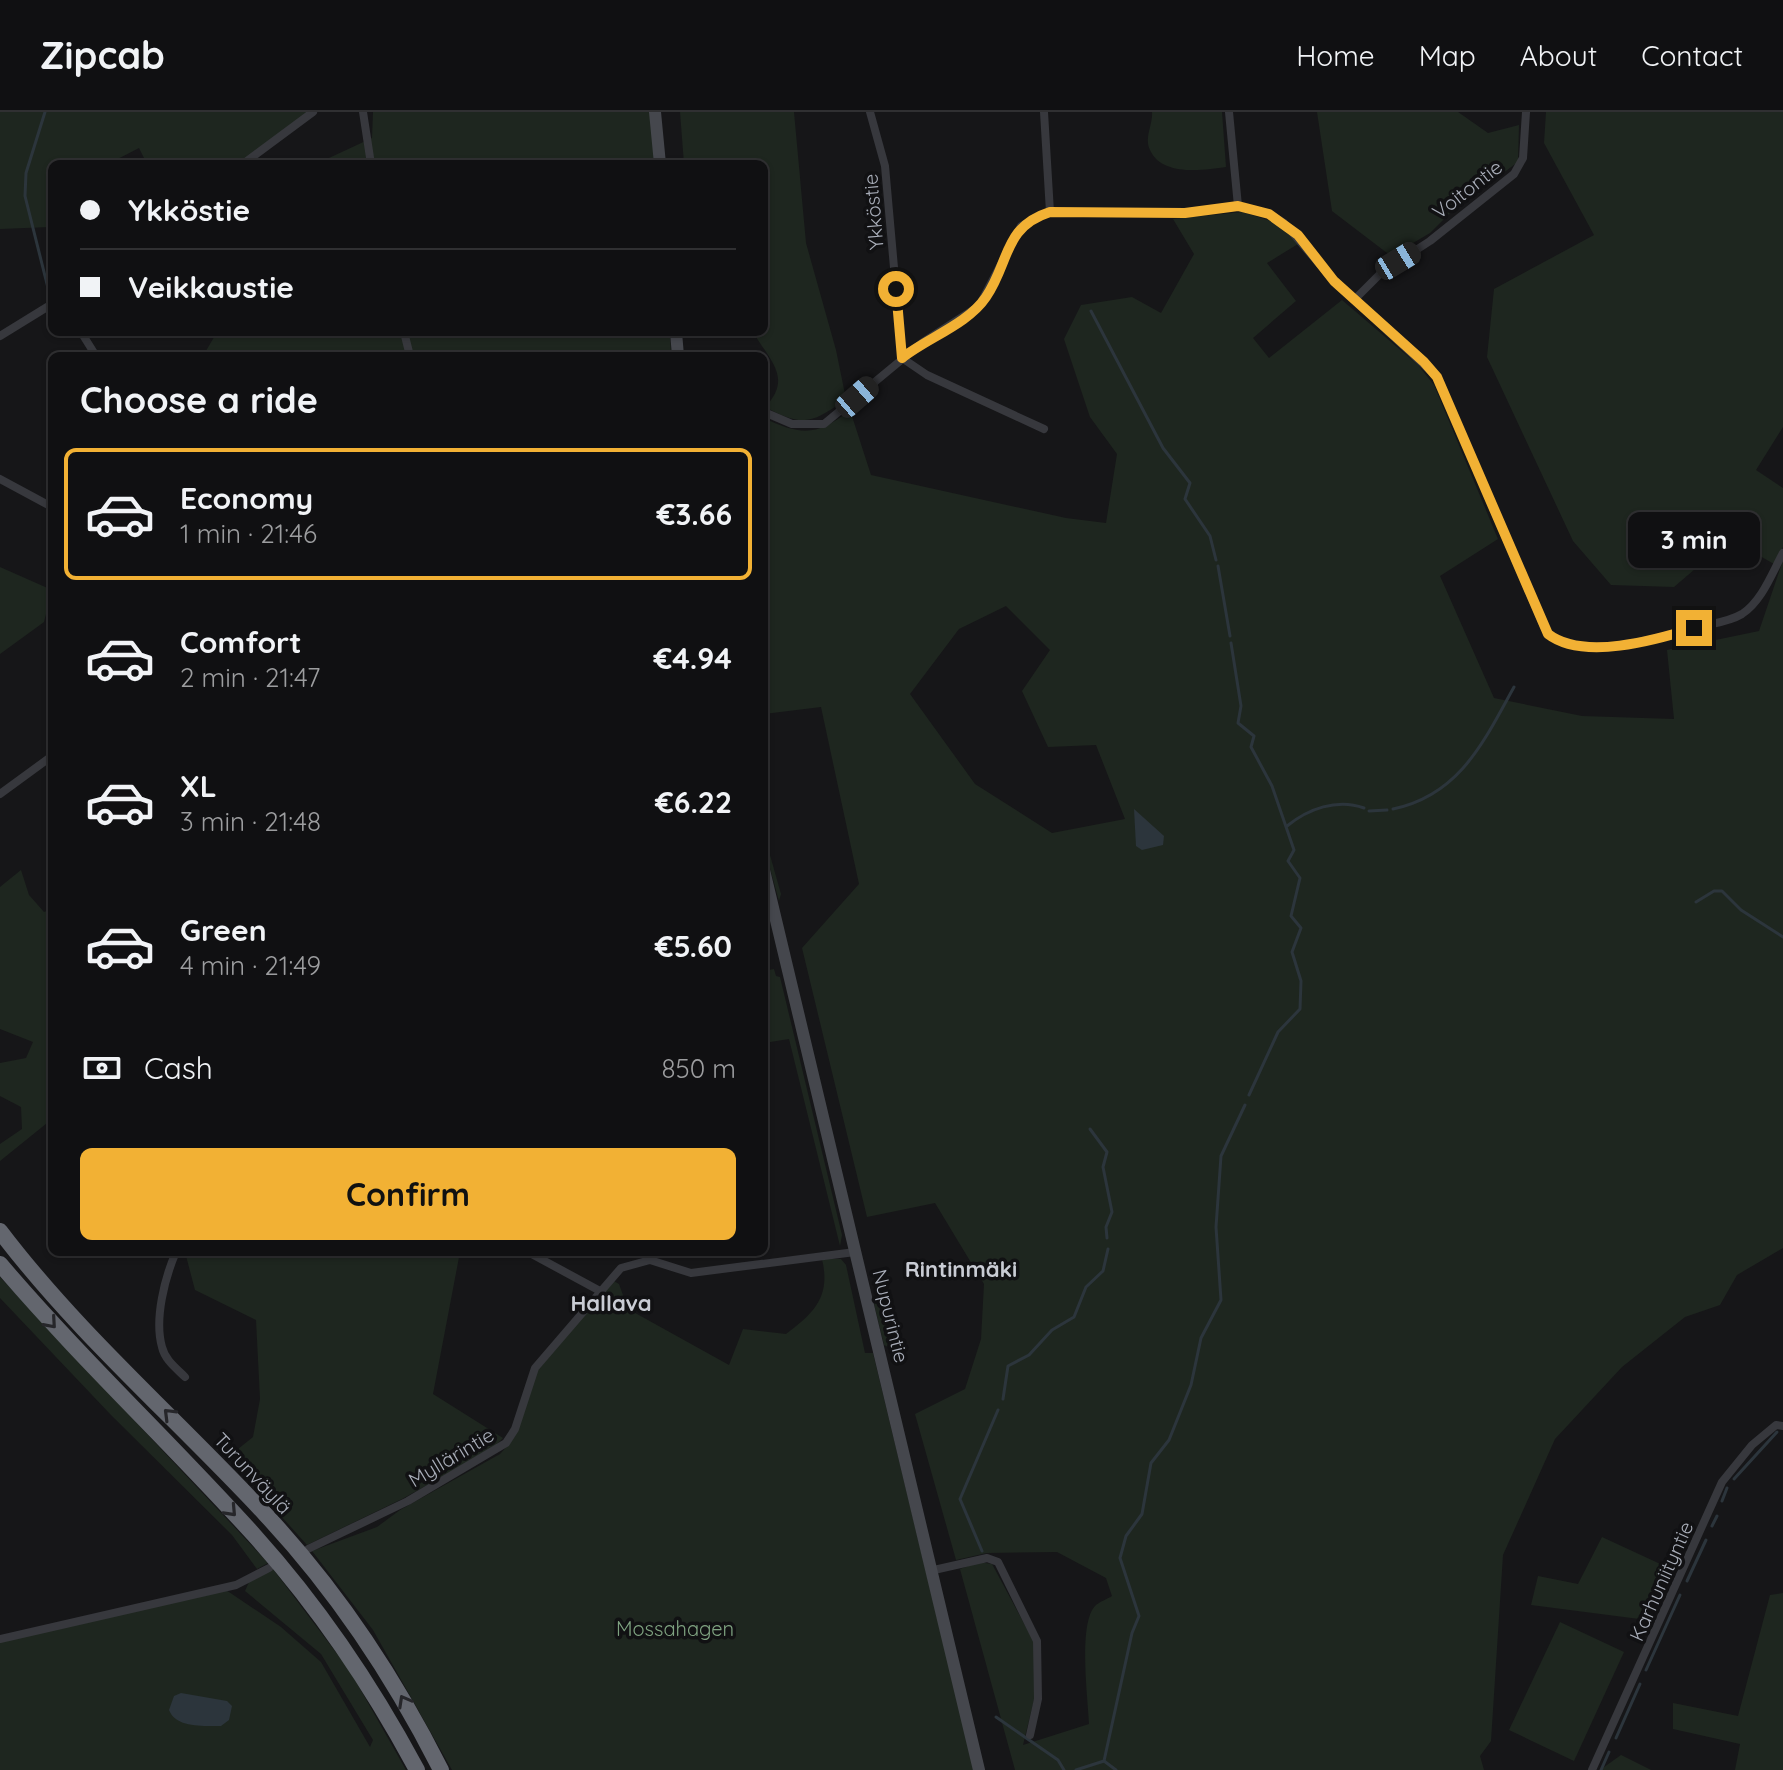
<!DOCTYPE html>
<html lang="en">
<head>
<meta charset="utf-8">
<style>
	:root { --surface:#101012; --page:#1e1e20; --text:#f1f3f6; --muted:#9c9d9f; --line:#303032; --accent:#f2b134 }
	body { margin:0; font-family:Quicksand,sans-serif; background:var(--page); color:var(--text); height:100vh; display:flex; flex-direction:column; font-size:30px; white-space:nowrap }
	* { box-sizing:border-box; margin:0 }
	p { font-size:26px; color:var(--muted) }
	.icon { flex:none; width:44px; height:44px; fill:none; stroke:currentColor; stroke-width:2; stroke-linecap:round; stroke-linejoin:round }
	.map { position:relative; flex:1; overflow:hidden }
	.side { position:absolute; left:48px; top:240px; width:720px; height:904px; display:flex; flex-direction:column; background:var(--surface); border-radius:12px; box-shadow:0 2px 6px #0004,0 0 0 2px var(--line) }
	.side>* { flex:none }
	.hud { position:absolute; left:48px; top:48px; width:720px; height:176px; border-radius:12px; box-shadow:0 2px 6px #0004,0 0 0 2px var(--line); display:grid; align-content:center; height:176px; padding:0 32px; background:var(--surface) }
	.end { position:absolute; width:36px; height:36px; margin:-18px; border:10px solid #f2b134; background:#111; box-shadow:0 0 0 4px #111 }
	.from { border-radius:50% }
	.bubble { position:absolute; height:56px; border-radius:12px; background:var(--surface); box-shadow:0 2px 6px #0004,0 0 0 2px var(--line); font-size:26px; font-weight:700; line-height:56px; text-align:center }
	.car { position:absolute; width:24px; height:48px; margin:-24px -12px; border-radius:10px; box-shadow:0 0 6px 2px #0007; background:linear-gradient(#222 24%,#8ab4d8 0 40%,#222 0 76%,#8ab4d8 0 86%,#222 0) }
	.hud b { display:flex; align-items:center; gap:28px; height:76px; font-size:30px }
	.hud b+b { border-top:2px solid var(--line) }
	.hud i { width:20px; height:20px; background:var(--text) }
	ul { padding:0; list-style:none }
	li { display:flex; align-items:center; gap:24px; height:132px; margin:0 16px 12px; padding:0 16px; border:4px solid transparent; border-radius:12px }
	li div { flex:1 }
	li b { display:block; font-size:30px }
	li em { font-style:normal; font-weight:700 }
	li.selected { border-color:var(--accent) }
	li>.icon { width:72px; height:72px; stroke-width:1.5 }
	h2 { padding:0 32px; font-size:36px; line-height:96px }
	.pay { display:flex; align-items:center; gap:20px; height:88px; padding:0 32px; font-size:30px }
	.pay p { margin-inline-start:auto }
	.primary-button { display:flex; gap:16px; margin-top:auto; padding:16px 32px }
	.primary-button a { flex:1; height:92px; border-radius:12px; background:var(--accent); color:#111; font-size:32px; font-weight:700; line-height:92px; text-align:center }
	header { display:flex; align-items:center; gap:48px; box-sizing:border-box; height:112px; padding:0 40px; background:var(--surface); border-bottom:2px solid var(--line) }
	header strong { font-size:38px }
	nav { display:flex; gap:44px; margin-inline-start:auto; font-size:28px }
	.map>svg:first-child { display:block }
</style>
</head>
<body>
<header>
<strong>Zipcab</strong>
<nav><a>Home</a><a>Map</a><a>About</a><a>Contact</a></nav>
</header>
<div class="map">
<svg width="1783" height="1658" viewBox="0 0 1783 1658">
	<rect width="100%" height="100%" fill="#161618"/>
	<g fill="#1e261f" fill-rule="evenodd">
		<path d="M0,0H313L249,52H147L139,36L108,52H52V122L50,115L0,117Z"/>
		<path d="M373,0H650L655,52H316L372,26Z"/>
		<path d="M680,0H794L806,131L836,238L846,287C812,312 802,315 765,295C793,266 770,249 753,220H764V52H684Z"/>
		<path d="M1152,0H1222L1226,55C1204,58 1162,65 1150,38C1144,25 1153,13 1152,0Z"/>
		<path d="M1317,0H1458L1488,21L1519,13L1518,50L1454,97L1430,121L1391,144L1332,99Z"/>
		<path d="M1546,0H1783V315L1756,358L1783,376V435L1774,452L1730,427L1674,475L1611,473L1573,429L1487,245L1494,177L1594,123L1544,31Z"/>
		<path d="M1242,100L1278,111L1298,132L1267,151L1296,189L1253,226L1269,246L1342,188L1418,253L1434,273L1498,427L1440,464L1494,586L1582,604L1674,607L1667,538L1759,519L1783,448V1136L1737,1163L1720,1193L1685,1205L1622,1255L1555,1327L1503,1443L1491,1629L1480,1644L1484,1658H1015L960,1457L979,1450L992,1452L1034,1530V1588L1023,1633L1089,1612C1088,1587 1078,1512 1095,1494C1099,1490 1107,1487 1112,1484L1106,1466L1057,1440L987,1441L956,1448L915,1302L965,1277L981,1227L984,1172L935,1091L867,1105L802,836L859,772L821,595L764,602V306C801,324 818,324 850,298L871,363L1066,406L1106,411L1117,342L1090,305L1064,227L1081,193L1132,185L1161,201L1194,142L1173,107ZM1006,494L1050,538L1022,579L1048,635L1096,633L1125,707L1052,721L975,672L910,582L959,517Z"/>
		<path d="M217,220H670L671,244H203Z"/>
		<path d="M0,455L52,478L44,510L0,542Z"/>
		<path d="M764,722L781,782L779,789L764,735Z"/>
		<path d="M21,758L29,783L44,800L52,797V1007L0,1049V1032L22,1017L21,995L0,984V951L26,946L33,930L0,917V775Z"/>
		<path d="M774,857L776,864L780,865L842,1123L840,1134L789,927L764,931V859Z"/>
		<path d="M185,1140H460L433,1282L503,1326L492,1337L402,1387L307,1433L228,1345L253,1325L260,1287L256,1208L195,1178Z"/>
		<path d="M822,1147H841L846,1153L865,1241H873L974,1658H452L373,1518L312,1439L377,1415L400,1398L500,1342L510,1331L538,1258L612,1168L619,1172L628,1197L729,1253L743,1217L786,1222C814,1201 831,1185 822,1147Z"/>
		<path d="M0,1165L268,1451L257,1457L232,1423L111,1303L0,1186Z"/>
		<path d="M876,1184L881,1185L891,1231L888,1235L884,1233L874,1192Z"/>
		<path d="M1602,1425L1669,1456L1647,1508L1531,1493L1538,1464L1578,1472Z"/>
		<path d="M273,1457L350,1559L406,1658H0V1530L226,1478L281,1515L321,1550L370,1635L373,1628L321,1542L245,1479L249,1470Z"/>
		<path d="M1783,1481V1658H1735L1740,1632L1673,1617V1591L1738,1604L1770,1483Z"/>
		<path d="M1560,1510L1624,1540L1574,1649L1509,1618Z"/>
		<path d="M1621,1643L1651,1658H1600Z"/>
	</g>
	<g fill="#2c353c">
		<path d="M1134,697L1164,724L1163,733L1142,738L1136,734Z"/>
		<path d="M181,1581L227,1589L232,1594L229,1608L221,1614C203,1614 176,1616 169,1598L174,1584Z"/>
	</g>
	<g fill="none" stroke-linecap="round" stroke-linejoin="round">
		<g stroke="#2c353c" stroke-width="3">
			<path d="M45,0L26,61L25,84L50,184"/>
			<path d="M1091,199L1163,336L1190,371L1185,387L1210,424L1216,448"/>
			<path d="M1218,454L1230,524"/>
			<path d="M1231,531L1241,594L1238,611L1254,624L1251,635L1272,674L1294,738L1288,749L1300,766L1291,804L1301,816L1292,840L1301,869L1300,897L1278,920L1249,983"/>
			<path d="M1393,697C1460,683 1484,629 1514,575"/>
			<path d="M1369,699L1387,698"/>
			<path d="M1287,714C1308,697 1337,686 1364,696"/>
			<path d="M1696,790L1714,779H1722L1741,798L1783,825"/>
			<path d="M1090,1017L1107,1040L1103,1055L1112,1100L1106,1115L1107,1126"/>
			<path d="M1003,1287L1008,1254L1029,1243L1052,1218L1074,1205L1086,1175L1103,1159L1108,1137"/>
			<path d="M1734,1367L1777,1320"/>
			<path d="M1722,1389L1727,1376"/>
			<path d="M1712,1414L1717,1404"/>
			<path d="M982,1439L960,1387L998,1298"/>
			<path d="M1687,1469L1706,1428"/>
			<path d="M1646,1558L1680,1483"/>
			<path d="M996,1605L1058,1648L1064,1658"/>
			<path d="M1616,1626L1640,1572"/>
			<path d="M1104,1649L1132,1521L1139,1504L1120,1446L1126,1424L1142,1402L1151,1351L1169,1328L1191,1273L1201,1226L1221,1188L1216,1115L1221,1044L1245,993"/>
			<path d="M1104,1649L1116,1658"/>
			<path d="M1076,1658L1104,1649"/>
			<path d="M1601,1658L1609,1640"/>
		</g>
		<g stroke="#37383d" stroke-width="8">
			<path d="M363,0L371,52"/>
			<path d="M870,0L885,54L902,246L927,263L1044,317"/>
			<path d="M1044,0L1050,100"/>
			<path d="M1229,0L1238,94"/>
			<path d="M243,52L313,0"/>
			<path d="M1354,188L1382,160L1430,129L1514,62L1523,46L1526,0"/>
			<path d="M81,220L96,244"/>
			<path d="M404,220L410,244"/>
			<path d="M0,224L52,192"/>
			<path d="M764,300L792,312H824L923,230L979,194L1021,114L1050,100L1185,101L1238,94L1269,102L1284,111L1334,169L1437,265L1544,515C1567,554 1660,526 1695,516C1710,512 1729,510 1742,502C1762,489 1772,461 1783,441"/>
			<path d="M0,367L52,395"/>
			<path d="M0,682L52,644"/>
			<path d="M176,1140C165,1165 154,1207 162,1235C165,1248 176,1256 185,1265"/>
			<path d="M528,1140L600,1179"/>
			<path d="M308,1437L408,1389L506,1331L515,1317L535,1256L621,1156L650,1148L691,1161L855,1140"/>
			<path d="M934,1458L987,1446L998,1450L1037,1529L1038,1587L1030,1623"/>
			<path d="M0,1527L236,1473L269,1456"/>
			<path d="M1592,1658L1722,1370L1752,1333L1776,1313L1783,1314"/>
		</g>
		<g stroke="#45474d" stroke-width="12">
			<path d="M655,0L660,52"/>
			<path d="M676,220L678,244"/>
			<path d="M764,758L979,1658"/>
		</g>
		<g stroke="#63666e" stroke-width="16">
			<path d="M0,1119C78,1222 178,1308 266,1403C337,1479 394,1565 441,1658"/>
			<path d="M0,1152C81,1247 171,1331 254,1423C318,1494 372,1574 417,1658"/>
		</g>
	</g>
	<defs><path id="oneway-chevron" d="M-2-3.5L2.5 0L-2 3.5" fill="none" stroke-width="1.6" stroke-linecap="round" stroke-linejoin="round" transform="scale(2)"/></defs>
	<g stroke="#26262a">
		<use href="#oneway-chevron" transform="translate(51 1211) rotate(49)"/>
		<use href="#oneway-chevron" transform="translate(169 1302) rotate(-135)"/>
		<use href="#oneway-chevron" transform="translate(231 1399) rotate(47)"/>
		<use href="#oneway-chevron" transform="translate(404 1589) rotate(-119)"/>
	</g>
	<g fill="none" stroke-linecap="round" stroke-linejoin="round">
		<path stroke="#f2b134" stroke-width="10" d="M896,177L902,246C927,226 968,212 986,185C1010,150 1003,115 1050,100L1185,101L1238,94L1269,102L1298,123L1334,169L1424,250L1437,265L1548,522C1583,549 1656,528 1694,516"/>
	</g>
	<g text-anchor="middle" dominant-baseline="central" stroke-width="7" stroke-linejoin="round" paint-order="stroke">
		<g font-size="20" fill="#a8adb8" stroke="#111113">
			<text transform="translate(1467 77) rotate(-38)">Voitontie</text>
			<text transform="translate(873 100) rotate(-95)">Ykköstie</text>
			<text transform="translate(891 1204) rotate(76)">Nupurintie</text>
			<text transform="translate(451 1345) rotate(-31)">Myllärintie</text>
			<text transform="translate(253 1361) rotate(47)">Turunväylä</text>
			<text transform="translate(1661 1469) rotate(-66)">Karhuniityntie</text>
		</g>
		<g font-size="20" fill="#7fa381" stroke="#111113">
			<text x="675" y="1516">Mossahagen</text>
		</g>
		<g font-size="22" font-weight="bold" fill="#c9ccd4" stroke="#111113">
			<text x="961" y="1157">Rintinmäki</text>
			<text x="611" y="1191">Hallava</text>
		</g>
	</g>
</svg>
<i class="end from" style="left:896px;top:177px"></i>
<i class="end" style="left:1694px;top:516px"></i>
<div class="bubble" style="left:1628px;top:400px;width:132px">3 min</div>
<i class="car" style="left:1398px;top:149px;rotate:59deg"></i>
<i class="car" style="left:857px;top:285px;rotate:49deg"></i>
<div class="hud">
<b><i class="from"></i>Ykköstie</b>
<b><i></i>Veikkaustie</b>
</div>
<section class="side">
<h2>Choose a ride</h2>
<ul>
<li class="selected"><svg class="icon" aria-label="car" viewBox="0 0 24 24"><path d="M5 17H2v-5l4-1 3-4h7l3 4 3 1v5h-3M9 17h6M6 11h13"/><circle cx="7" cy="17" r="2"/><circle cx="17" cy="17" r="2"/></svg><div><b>Economy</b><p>1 min · 21:46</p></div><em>€3.66</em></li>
<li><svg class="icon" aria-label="car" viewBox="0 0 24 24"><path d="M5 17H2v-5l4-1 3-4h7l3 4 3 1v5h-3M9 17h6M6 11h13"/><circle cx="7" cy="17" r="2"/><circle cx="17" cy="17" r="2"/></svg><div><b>Comfort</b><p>2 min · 21:47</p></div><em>€4.94</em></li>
<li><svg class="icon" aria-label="car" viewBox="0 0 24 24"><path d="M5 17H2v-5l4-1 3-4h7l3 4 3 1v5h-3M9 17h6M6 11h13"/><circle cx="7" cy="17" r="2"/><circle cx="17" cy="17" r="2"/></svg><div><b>XL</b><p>3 min · 21:48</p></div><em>€6.22</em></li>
<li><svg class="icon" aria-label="car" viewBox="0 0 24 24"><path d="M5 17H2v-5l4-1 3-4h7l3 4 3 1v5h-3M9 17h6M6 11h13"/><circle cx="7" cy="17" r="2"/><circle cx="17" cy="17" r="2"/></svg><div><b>Green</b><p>4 min · 21:49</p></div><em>€5.60</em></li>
</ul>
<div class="pay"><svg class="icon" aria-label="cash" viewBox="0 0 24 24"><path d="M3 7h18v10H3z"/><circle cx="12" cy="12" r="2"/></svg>Cash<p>850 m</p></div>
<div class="primary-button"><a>Confirm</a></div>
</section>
</div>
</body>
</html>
